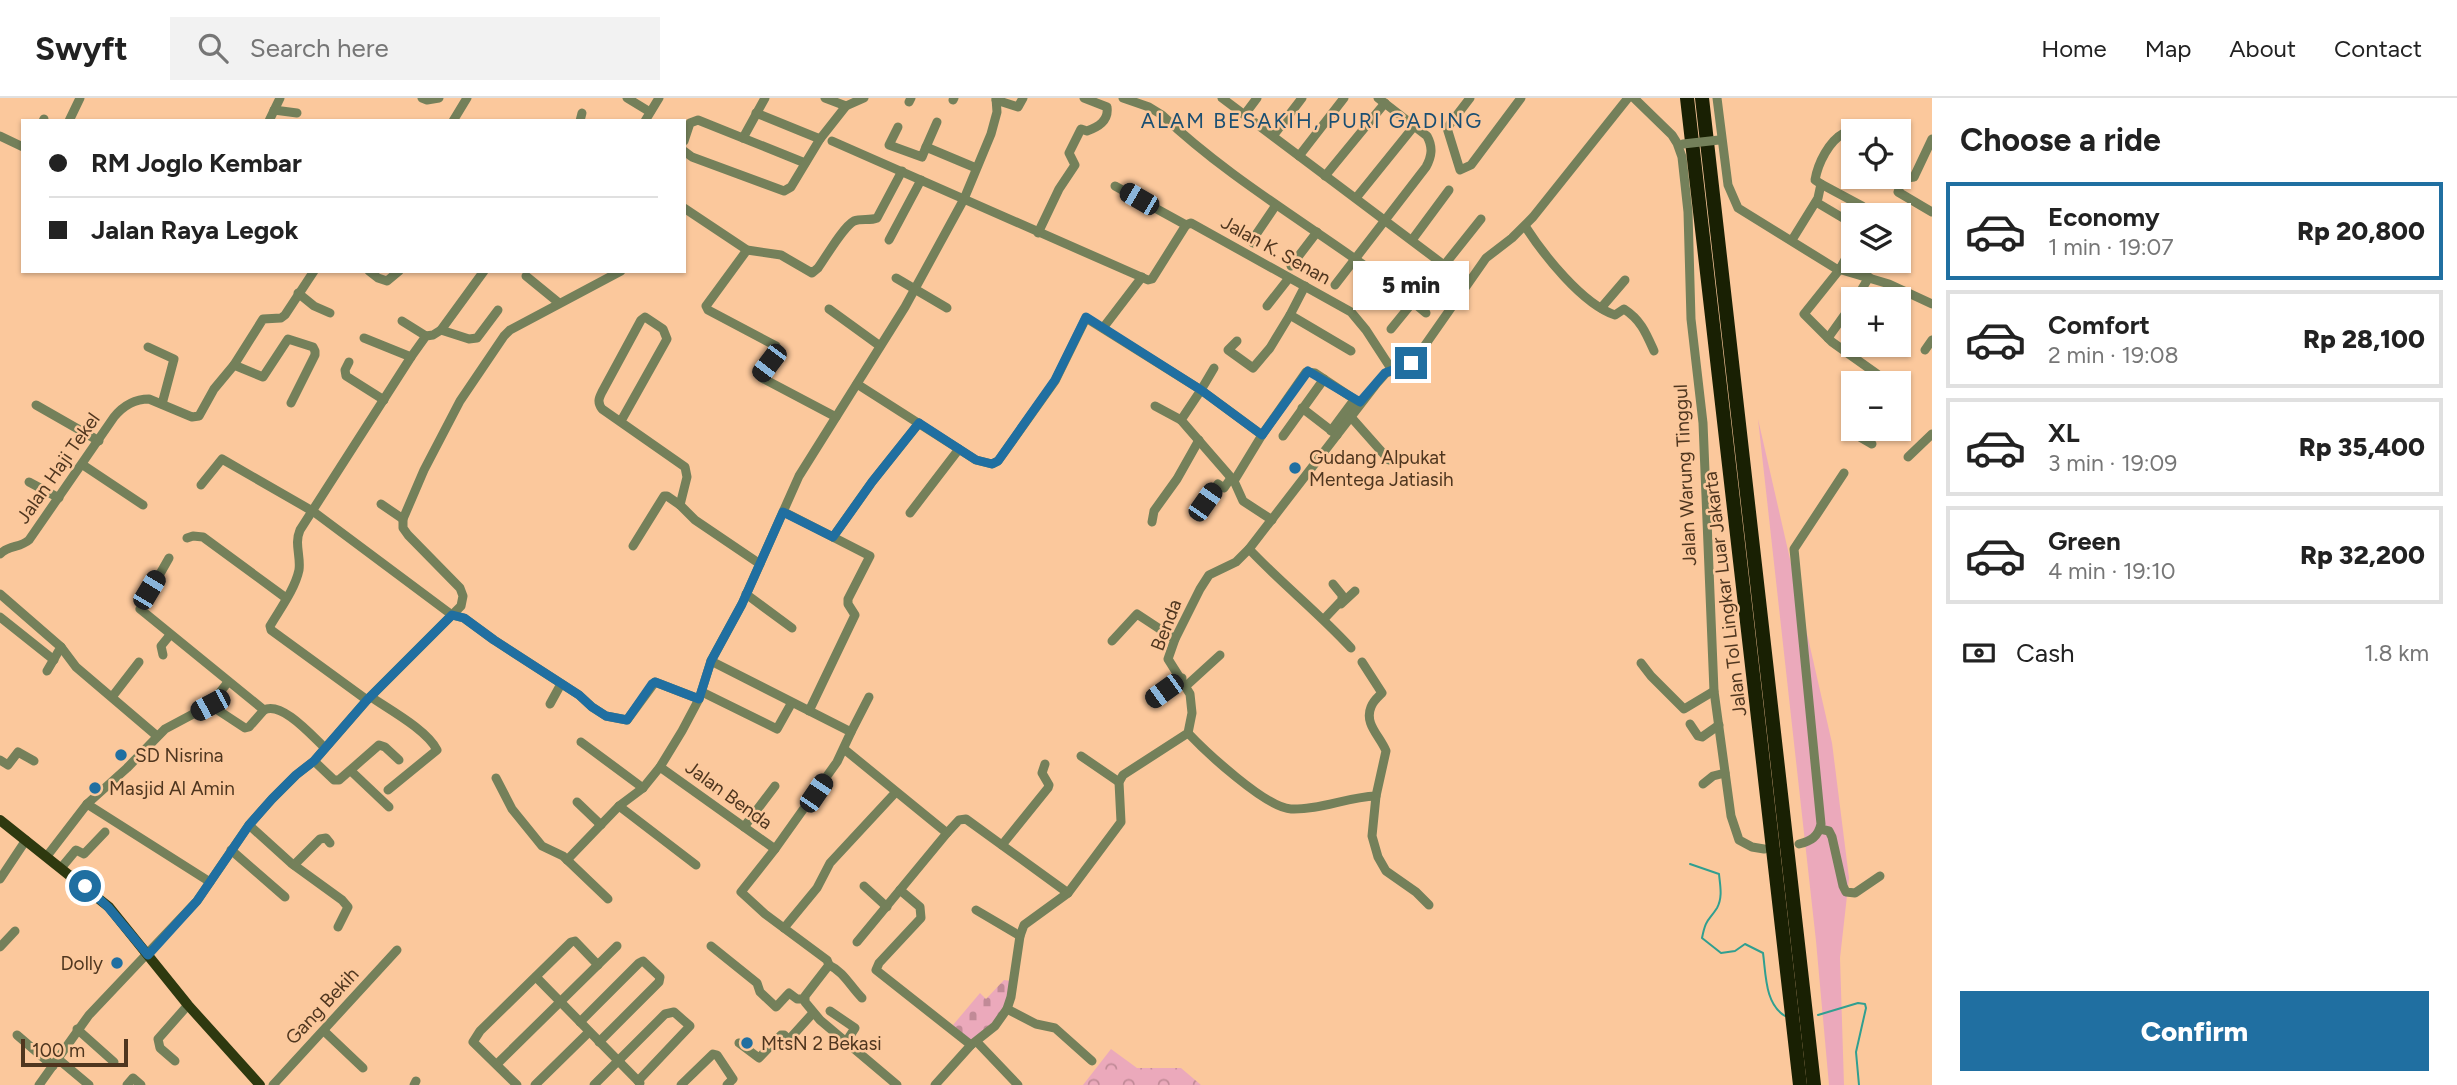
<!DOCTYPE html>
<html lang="en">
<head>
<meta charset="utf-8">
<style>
	:root { --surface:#fff; --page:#f2f2f2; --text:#222; --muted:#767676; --line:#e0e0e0; --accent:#206fa1 }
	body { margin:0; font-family:Figtree,sans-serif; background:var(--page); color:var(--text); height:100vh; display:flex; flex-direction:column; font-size:26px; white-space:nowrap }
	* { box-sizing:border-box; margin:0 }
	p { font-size:23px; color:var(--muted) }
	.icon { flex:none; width:38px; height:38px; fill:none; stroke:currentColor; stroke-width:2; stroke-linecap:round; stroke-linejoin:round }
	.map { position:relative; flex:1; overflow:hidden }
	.side { display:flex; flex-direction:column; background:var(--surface); width:525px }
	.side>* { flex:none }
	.guide { position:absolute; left:21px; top:21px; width:665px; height:154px; border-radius:0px; box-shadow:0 2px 5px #0004; display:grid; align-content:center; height:154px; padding:0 28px; background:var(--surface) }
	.buttons { position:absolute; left:1841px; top:21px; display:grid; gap:14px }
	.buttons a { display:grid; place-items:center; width:70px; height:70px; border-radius:0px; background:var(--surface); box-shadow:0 2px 5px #0004; font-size:35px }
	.scale { position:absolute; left:21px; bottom:18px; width:107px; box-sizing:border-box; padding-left:7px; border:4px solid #4f361f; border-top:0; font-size:19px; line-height:24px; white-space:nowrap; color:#4f361f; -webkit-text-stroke:5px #fbc89c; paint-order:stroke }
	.end { position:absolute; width:32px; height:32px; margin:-16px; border:9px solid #206fa1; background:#fff; box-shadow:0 0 0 4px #fff }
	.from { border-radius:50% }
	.bubble { position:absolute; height:49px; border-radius:0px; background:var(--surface); box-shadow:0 2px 5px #0004; font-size:23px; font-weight:800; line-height:49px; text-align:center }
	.car { position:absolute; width:21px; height:42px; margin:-21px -10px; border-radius:9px; box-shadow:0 0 5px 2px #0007; background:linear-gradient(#222 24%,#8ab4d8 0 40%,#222 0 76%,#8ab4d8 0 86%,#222 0) }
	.guide b { display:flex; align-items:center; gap:24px; height:66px; font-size:26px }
	.guide b+b { border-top:2px solid var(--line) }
	.guide i { width:18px; height:18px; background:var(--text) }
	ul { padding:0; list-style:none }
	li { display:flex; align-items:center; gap:21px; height:98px; margin:0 14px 10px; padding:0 14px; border:4px solid var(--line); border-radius:0px }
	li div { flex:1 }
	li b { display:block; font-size:26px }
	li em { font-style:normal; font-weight:800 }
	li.current { border-color:var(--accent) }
	li>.icon { width:63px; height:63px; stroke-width:1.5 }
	h2 { padding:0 28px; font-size:32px; line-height:84px }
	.pay { display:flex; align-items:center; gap:18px; height:77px; padding:0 28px; font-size:26px }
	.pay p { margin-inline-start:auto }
	.action { display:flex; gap:14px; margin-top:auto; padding:14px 28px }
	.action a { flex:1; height:80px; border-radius:0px; background:var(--accent); color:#fff; font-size:28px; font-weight:800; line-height:80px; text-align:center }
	header { display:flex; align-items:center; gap:42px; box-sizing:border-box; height:98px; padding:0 35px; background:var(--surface); border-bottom:2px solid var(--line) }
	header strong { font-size:33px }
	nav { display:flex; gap:38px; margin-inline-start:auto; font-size:24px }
	.search { width:490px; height:63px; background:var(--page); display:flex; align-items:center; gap:18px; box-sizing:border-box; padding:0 24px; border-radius:0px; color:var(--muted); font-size:26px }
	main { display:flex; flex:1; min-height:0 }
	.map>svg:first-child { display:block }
</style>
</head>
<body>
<header>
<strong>Swyft</strong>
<div class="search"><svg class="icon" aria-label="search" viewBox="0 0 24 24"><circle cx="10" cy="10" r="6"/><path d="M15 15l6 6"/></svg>Search here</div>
<nav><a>Home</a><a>Map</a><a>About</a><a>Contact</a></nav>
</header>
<main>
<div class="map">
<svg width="1932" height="987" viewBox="0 0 1932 987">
	<defs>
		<pattern id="forest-crowns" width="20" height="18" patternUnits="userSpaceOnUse" patternTransform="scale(1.75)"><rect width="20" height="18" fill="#eba9bb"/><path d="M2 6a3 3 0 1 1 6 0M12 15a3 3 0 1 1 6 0" fill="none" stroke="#c18a97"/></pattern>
		<pattern id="cemetery-stones" width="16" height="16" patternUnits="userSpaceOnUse" patternTransform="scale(1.75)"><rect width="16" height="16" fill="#eba9bb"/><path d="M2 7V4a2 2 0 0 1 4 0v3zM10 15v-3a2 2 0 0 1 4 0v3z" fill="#c18a97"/></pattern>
	</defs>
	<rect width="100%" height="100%" fill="#fbc89c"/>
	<path fill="#eba9bb" d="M1758,321L1832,645L1849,780L1840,860L1844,987H1829L1816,843Z"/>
	<path fill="url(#forest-crowns)" d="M1111,951L1137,970H1181L1201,987H1083Z"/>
	<path fill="url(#cemetery-stones)" d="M1004,882L1011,883C1006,914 995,924 971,943L953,927L980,895L986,901Z"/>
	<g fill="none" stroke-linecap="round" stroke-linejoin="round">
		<g stroke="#309f90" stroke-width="2">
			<path d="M1690,766L1719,776C1720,787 1723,799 1717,810C1708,824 1706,820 1702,840L1721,855L1735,853L1745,846L1763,855C1766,877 1765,906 1785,918"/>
			<path d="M1818,917L1858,905L1865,906L1866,910L1856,954L1859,987"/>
		</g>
		<g stroke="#74805a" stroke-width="9">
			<path d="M422,0L427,2L439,0"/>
			<path d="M627,0L650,14"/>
			<path d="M825,0L846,8"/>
			<path d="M1123,0L1149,9L1162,17C1242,93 1342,144 1426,215"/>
			<path d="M1222,0L1444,167"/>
			<path d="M1470,0L1447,30L1460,72L1471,67L1521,0"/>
			<path d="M1634,0L1672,37L1677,45L1682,59L1688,114L1691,221L1703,325L1714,593L1731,718L1739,742L1752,749L1764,751"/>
			<path d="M1717,0L1728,87L1738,110L1835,170L1889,186L1932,206"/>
			<path d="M953,2L954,0"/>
			<path d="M996,2L1018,9L1023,0"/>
			<path d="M909,4L911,0"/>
			<path d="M274,12L297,15"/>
			<path d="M756,15L820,41L846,8L864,0"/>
			<path d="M1245,16L1257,0"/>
			<path d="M43,23L44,21"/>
			<path d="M69,23L80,0"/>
			<path d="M269,23L280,0"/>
			<path d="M453,23L467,0"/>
			<path d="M580,23L582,15"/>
			<path d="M645,23L659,0"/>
			<path d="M898,29L889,47L922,59L926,49L976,70"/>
			<path d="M0,38L23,49"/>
			<path d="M1273,38L1302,0"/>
			<path d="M743,40L765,0"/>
			<path d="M684,43L690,25L698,22L805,65"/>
			<path d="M832,43L1148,182L1152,181L1186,127L1191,125L1351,214L1366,232L1392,272"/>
			<path d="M926,49L937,24"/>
			<path d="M684,53L692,59L784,93L791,89L820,41"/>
			<path d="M1299,58L1344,0"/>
			<path d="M1899,75L1907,80L1914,79L1932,41"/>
			<path d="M1325,78L1385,5"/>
			<path d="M1903,78L1898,94L1932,114"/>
			<path d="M1821,86L1862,108"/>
			<path d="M1115,88L1186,127"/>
			<path d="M1356,100L1415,27"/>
			<path d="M1816,104L1853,126"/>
			<path d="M684,110L747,152L781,157L812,175L818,170C826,159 843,129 854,123C861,120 870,123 877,120L902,73"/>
			<path d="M1525,128C1543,156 1582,206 1615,217L1624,211C1641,222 1646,235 1654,253"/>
			<path d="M1038,135L1059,91L1075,67L1069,55L1081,31L1087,33C1098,29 1109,23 1107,9L1084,0"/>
			<path d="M889,142L921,82"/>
			<path d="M1412,142L1449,92"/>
			<path d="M1792,142L1818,100L1821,86L1815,82C1818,65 1829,43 1844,35L1853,37"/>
			<path d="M1253,145L1255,138L1276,107"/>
			<path d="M1853,147L1840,171L1804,216L1832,244L1877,276L1880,279L1879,285"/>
			<path d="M747,152L706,208L708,212L776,248L778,254L761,277L762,280L836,319"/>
			<path d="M1291,168L1317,134"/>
			<path d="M369,173L378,180L387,183L399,173"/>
			<path d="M526,178L559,205"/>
			<path d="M896,180L947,210"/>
			<path d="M1430,185L1481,121"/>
			<path d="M1335,187L1426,69C1432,58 1433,49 1427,38L1378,0"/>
			<path d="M298,195L314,208L330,215"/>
			<path d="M1856,201L1869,179"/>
			<path d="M1267,208L1289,180"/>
			<path d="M1601,210L1625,182"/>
			<path d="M829,211L880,248"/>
			<path d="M1290,217L1305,188"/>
			<path d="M402,223L426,238"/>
			<path d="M1103,230L1142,179"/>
			<path d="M1391,231L1413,204"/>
			<path d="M441,232L469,241L477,240L498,212"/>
			<path d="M364,240L411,259"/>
			<path d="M1828,240L1853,205"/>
			<path d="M1237,243L1228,252L1253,270L1270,250L1290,217L1351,253"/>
			<path d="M148,249L174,261L162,306"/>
			<path d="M1925,252L1932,242"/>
			<path d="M349,264L345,272L346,278L384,302"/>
			<path d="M234,267L263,279L288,241L313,249L315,253V257L291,305"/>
			<path d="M1214,270L1201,292L1262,337"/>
			<path d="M857,286L976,362L992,366L998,363L1055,283L1086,220L1201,292L1181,322L1234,383L1243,403L1272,422"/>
			<path d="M36,307L99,343"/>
			<path d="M1155,308L1181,322"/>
			<path d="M1302,310L1337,337"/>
			<path d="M1853,317L1847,326L1848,332L1872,346"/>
			<path d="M1350,318L1389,362"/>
			<path d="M621,323L667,241L663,231L645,219L641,222L602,294C599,300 597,304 602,311L685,369L687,379L680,407L695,422L760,466"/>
			<path d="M1331,333L1351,306"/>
			<path d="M1283,338L1324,281"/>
			<path d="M1908,359L1932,336"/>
			<path d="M83,367L143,407"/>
			<path d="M1234,383L1262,337L1306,274L1315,275L1360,305"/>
			<path d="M29,384L59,400"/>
			<path d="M201,387L222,361L314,414L452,517L464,520L494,542L579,597L592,609L606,618L627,622L655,584L699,601"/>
			<path d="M1205,404L1218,386L1224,390L1231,380"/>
			<path d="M381,406L403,421"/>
			<path d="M784,414L870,458L848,501V506L855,517L809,613"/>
			<path d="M910,415L959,351"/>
			<path d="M1152,424L1154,413L1177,381L1199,342"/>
			<path d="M833,439L872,384L919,325"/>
			<path d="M187,440L193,438L203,439L286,500"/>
			<path d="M633,448L664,398H667L680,407"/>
			<path d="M1249,451C1282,486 1319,515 1351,550"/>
			<path d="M0,456C9,447 20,450 29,442L114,319C123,308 134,301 149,301L192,319L199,318L214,291L234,267L263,221L281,220L285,217L314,173"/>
			<path d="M169,460L140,511L264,612C282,603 312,638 325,650"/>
			<path d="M0,496L61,549L47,573"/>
			<path d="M746,496L792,530"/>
			<path d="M1341,506L1355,493"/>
			<path d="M0,519L54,562"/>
			<path d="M1324,521L1342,502V497L1333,486"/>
			<path d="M1112,543L1137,516L1175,541"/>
			<path d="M61,549L76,569L157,638"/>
			<path d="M163,557L161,548L170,537"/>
			<path d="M711,563L851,634L837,664L775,751"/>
			<path d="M1641,565L1651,578L1684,611L1714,593"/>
			<path d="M1186,588L1220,557"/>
			<path d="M702,594L777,631L791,606"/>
			<path d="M112,599L139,564"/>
			<path d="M371,599C390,612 427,632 437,652L388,692"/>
			<path d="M367,602L271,532L270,528C280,511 295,491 299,472C301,458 294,446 300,432L411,259L426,238L433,237L441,232L484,173"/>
			<path d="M1151,603L1182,580"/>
			<path d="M550,606L561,586"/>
			<path d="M210,607L245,630L249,629L264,612"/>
			<path d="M1690,626L1698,638L1702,639L1719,627"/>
			<path d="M851,634L869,599"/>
			<path d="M1188,635C1205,653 1266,710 1291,711C1320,712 1347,699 1376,698L1386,653C1380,638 1364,626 1371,609C1373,603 1378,599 1382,595L1362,564"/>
			<path d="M581,644L643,690"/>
			<path d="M844,651L947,735L857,844"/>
			<path d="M1081,658L1119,684"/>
			<path d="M0,662L8,667L18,654L34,663"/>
			<path d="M314,663L334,682H339L379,647L385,649L399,662"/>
			<path d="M660,669L775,751L741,794L765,816L827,862L829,867L805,898V904L820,922L897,987"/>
			<path d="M351,673L389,709"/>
			<path d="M496,680L512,711L542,748L563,758L608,801"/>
			<path d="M1703,686L1713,678L1725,675"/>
			<path d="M1376,698L1372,738L1378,759L1386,773L1416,794L1429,807"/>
			<path d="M577,704L601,727"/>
			<path d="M87,706L210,784"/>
			<path d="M619,708L696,767"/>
			<path d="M249,727L291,765L342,802L348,809L338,829"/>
			<path d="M744,729L775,688"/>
			<path d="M1820,731L1829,733L1832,739L1843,788L1846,794L1855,795L1880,778"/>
			<path d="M947,735L959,722L966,721L1068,795"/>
			<path d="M1799,746C1811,743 1818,739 1821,726L1794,451L1844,375"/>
			<path d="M1002,747L1048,690L1049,687L1042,675L1045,666"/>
			<path d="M231,752L285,799"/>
			<path d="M47,758L87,706L127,670L165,631L210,607L228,584"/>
			<path d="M567,762L619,708L643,690L660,669L682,633L699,601L711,563L742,506L799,378L905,209L964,101L991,36L997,14L996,0"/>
			<path d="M294,767L320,741L326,740L330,745"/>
			<path d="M61,770L76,752L84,756L105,734"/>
			<path d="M0,781L26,742"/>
			<path d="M864,788L887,809"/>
			<path d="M900,792L920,809L921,820L879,865L876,872L971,947"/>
			<path d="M976,812L1020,838"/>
			<path d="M784,830L817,790L830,765L895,695"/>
			<path d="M711,848L757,885L760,894L776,909L789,895L797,901H804"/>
			<path d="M0,849L15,833"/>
			<path d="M829,867C844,874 850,888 862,900"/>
			<path d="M536,879L640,985"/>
			<path d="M1007,911L1036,926L1055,930L1092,963"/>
			<path d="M830,913L855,930L846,944"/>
			<path d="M580,924L639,865L643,863L660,879L659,884L599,944"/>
			<path d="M77,931L114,964"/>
			<path d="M324,933L363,970"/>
			<path d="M17,937L53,968"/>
			<path d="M977,944L1018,987"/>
			<path d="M739,945L759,960L781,937H784L789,942"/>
			<path d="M784,947L813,915"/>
			<path d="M58,961L89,987"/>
			<path d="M175,963L160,950L158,941L188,907"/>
			<path d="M497,966L617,848"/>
			<path d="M39,987L89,917L197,803L249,727L272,701L296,677L314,663L367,602L461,508L463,498L460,490L408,437L403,430V421L424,372L460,303L504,238L510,232L621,173"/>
			<path d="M127,987L133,980L141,987"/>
			<path d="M273,987L397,852"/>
			<path d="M414,987L416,983"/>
			<path d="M517,987L473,944L480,933L571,844L575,843L598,867"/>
			<path d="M535,987L589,934"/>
			<path d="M594,987L665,916L674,914L690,928L638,983"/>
			<path d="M681,987L713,956L717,957L733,981L727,987"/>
			<path d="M935,987L971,947L995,928L1007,911L1011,899L1020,838L1024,827L1068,795L1121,724L1119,684L1123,677L1188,635L1192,615L1190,596L1168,561L1175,541L1200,491L1209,477L1236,464L1249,451L1377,285L1386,275L1411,265L1416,260L1486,160L1512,140L1533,119L1628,0"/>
		</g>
		<path stroke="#2e390f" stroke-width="10" d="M0,722L109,809L188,907L260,987"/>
		<g stroke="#192003" stroke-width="14">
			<path d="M1687,0L1800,987"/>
			<path d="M1702,0L1814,987"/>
		</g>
		<path stroke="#74805a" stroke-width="9" d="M1683,46L1719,42"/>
	</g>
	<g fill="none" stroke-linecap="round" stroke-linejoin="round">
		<path stroke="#206fa1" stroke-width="9" d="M85,788L108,809L148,857L197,803L249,727L272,701L296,677L314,663L367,602L452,517L464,520L494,542L579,597L592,609L606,618L627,622L652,586L655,584L699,601L711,563L742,506L783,414L833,439L872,384L919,325L976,362L992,366L998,363L1055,282L1086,219L1201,292L1262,337L1308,273L1360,304L1385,275L1411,265"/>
	</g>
	<g fill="#206fa1" stroke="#fbc89c" stroke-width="2.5">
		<circle cx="1295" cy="370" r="7"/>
		<circle cx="121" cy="657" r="7"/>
		<circle cx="95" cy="690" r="7"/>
		<circle cx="117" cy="865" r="7"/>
		<circle cx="747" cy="945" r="7"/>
	</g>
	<g text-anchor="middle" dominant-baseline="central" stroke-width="5" stroke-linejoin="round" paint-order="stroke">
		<g font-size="19" fill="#4f361f" stroke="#fbc89c">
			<text transform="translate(1276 152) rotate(29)">Jalan K. Senan</text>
			<text transform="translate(58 370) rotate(-55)">Jalan Haji Tekel</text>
			<text transform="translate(1685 377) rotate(-93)">Jalan Warung Tinggul</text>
			<text transform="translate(1725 496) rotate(-97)">Jalan Tol Lingkar Luar Jakarta</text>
			<text transform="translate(1166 527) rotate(-69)">Benda</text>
			<text transform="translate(729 697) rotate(36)">Jalan Benda</text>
			<text transform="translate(322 908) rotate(-47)">Gang Bekih</text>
		</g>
		<g font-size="19" fill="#4f361f" stroke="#fbc89c" text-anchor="start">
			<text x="1309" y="359">Gudang Alpukat<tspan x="1309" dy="22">Mentega Jatiasih</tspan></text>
			<text x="135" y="657">SD Nisrina</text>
			<text x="109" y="690">Masjid Al Amin</text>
			<text x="103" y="865" text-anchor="end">Dolly</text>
			<text x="761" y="945">MtsN 2 Bekasi</text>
		</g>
		<g font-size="21" letter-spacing="2" fill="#1b4f72" stroke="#fbc89c">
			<text x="1312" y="22">ALAM BESAKIH, PURI GADING</text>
		</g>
	</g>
</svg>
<div class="buttons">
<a><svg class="icon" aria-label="locate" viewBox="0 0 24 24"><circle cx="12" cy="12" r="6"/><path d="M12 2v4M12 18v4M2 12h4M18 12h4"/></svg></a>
<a><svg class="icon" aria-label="layers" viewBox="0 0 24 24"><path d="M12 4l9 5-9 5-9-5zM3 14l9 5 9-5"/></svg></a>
<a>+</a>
<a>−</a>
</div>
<div class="scale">100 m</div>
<i class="end from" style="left:85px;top:788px"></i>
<i class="end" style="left:1411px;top:265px"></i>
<div class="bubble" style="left:1353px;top:163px;width:116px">5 min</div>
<i class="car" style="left:1139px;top:101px;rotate:300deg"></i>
<i class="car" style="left:769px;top:265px;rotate:217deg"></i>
<i class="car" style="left:1205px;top:404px;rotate:35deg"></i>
<i class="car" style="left:149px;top:492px;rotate:31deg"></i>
<i class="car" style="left:1164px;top:593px;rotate:234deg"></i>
<i class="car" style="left:210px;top:607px;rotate:242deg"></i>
<i class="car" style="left:816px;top:695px;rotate:34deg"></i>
<div class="guide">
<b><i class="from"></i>RM Joglo Kembar</b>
<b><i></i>Jalan Raya Legok</b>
</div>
</div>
<section class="side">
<h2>Choose a ride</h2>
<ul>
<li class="current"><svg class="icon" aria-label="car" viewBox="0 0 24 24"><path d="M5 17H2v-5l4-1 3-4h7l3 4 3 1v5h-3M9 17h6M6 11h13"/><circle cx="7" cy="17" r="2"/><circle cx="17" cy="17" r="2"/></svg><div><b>Economy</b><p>1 min · 19:07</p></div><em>Rp 20,800</em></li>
<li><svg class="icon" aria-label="car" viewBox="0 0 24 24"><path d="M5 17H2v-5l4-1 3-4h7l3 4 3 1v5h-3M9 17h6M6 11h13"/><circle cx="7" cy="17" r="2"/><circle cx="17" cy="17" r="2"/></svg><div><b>Comfort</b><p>2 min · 19:08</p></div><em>Rp 28,100</em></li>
<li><svg class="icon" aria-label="car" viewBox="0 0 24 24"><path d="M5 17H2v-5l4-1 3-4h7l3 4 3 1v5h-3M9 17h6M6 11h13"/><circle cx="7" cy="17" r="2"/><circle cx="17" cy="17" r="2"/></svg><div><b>XL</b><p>3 min · 19:09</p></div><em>Rp 35,400</em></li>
<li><svg class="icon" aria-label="car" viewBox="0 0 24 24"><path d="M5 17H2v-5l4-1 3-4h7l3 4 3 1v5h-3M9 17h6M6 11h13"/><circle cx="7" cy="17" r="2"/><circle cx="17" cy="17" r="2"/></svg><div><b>Green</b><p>4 min · 19:10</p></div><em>Rp 32,200</em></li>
</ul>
<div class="pay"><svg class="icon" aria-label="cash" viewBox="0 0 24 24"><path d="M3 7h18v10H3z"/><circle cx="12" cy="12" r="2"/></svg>Cash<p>1.8 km</p></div>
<div class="action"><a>Confirm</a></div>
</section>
</main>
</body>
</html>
